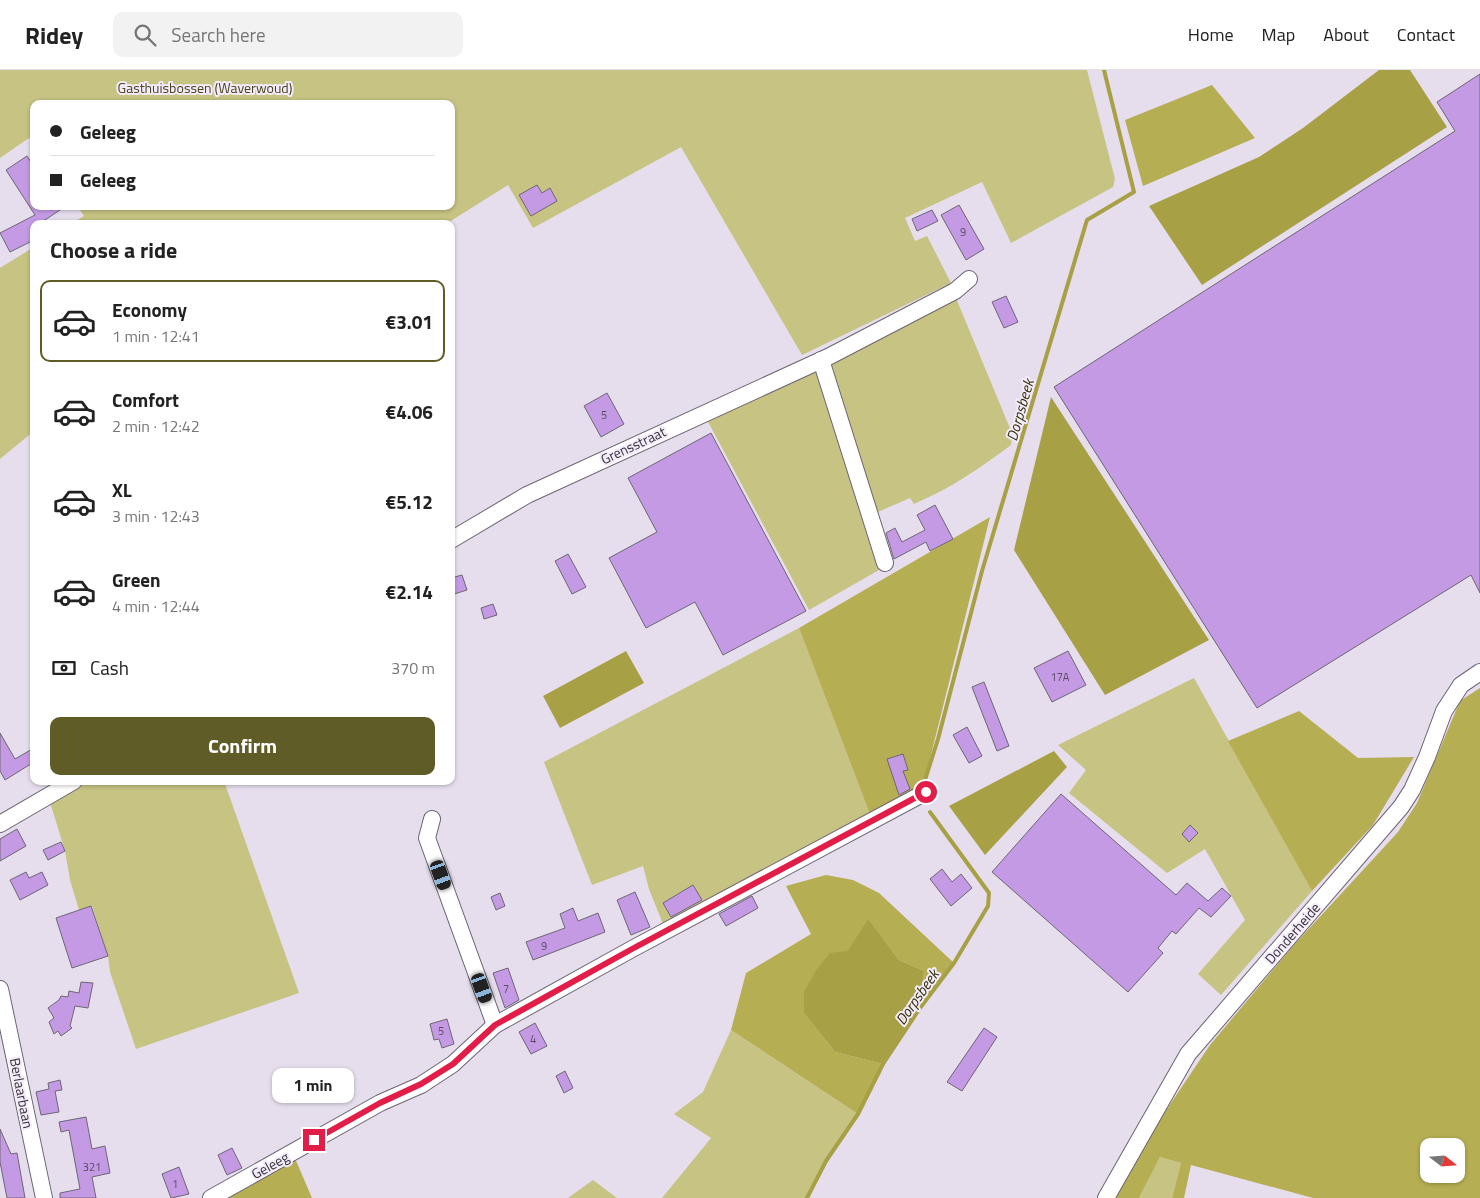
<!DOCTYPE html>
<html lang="en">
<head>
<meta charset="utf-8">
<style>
	:root { --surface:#fff; --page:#f2f2f2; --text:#222; --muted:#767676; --line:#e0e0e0; --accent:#605c28 }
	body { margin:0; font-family:"Titillium Web",sans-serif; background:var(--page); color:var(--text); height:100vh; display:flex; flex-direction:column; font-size:19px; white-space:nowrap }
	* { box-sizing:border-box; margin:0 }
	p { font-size:16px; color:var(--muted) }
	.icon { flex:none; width:28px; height:28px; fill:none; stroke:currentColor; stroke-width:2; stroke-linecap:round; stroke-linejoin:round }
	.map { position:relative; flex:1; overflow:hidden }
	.details { position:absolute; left:30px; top:150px; width:425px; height:565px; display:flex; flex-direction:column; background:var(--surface); border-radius:10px; box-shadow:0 1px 4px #0004 }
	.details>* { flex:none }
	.top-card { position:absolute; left:30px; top:30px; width:425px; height:110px; border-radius:10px; box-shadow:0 1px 4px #0004; display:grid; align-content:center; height:110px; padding:0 20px; background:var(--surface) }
	.needle { width:32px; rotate:107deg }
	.buttons { position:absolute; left:1420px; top:1068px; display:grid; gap:10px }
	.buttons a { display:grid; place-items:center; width:45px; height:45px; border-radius:10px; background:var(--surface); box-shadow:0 1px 4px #0004; font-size:25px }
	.end { position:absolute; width:22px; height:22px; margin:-11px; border:6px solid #e11d48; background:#fff; box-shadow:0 0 0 2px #fff }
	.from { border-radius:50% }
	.bubble { position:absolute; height:35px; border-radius:10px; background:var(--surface); box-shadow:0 1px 4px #0004; font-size:16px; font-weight:700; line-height:35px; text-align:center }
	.car { position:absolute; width:15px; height:30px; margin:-15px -8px; border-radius:6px; box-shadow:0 0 4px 1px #0007; background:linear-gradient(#222 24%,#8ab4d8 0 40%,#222 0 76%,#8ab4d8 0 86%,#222 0) }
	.top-card b { display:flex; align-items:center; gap:18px; height:48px; font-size:19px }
	.top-card b+b { border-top:1px solid var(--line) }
	.top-card i { width:12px; height:12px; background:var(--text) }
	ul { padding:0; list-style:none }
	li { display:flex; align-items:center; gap:15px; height:82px; margin:0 10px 8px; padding:0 10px; border:2px solid transparent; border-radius:10px }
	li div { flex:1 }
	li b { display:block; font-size:19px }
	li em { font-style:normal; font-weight:700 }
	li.on { border-color:var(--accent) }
	li>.icon { width:45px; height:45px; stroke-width:1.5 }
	h2 { padding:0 20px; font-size:22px; line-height:60px }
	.pay { display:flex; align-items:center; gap:12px; height:55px; padding:0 20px; font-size:19px }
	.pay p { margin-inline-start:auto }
	.cta { display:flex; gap:10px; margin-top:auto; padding:10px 20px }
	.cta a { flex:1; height:58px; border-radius:10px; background:var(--accent); color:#fff; font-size:20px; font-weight:700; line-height:58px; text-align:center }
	header { display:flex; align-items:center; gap:30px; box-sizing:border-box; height:70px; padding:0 25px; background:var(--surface); border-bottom:1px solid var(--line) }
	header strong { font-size:24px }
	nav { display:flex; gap:28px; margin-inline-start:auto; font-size:18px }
	.search { width:350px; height:45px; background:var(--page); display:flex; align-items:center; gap:12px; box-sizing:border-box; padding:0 18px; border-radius:10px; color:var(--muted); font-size:19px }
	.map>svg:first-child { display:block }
</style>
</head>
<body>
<header>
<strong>Ridey</strong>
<div class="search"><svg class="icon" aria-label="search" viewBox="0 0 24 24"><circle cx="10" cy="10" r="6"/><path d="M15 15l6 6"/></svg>Search here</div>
<nav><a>Home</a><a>Map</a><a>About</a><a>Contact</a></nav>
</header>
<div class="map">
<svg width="1480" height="1128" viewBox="0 0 1480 1128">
	<rect width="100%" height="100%" fill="#e6deed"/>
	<g fill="#c7c383">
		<path d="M0,0H1087L1115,109L1113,117L1011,173L982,112L905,148L915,171L927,166L951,213L802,285L681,77L533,158L508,115L446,154H71L84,146L77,136H451V34H34V75L29,68L0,88Z"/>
		<path d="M34,177V361L0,389V198Z"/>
		<path d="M956,228L1009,356L1012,365L1011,375C979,399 951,418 914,434L910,428L873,444L828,293Z"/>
		<path d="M819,300L879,500L809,540L706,348Z"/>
		<path d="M799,558L871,747L665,859L649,819L643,796L592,815L544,692Z"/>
		<path d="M1194,608L1312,821L1221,925L1198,904L1245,850L1205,779L1167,803L1069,723L1086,700L1058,675Z"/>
		<path d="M77,711H224L299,923L136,979L110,902L108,886L92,836L79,840L70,810L65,781L49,729Z"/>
		<path d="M731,960L858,1044L826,1091L807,1128H662L711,1068L674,1044L703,1022Z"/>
		<path d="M1160,1087L1181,1093L1172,1128H1139Z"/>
		<path d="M593,1110L617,1128H568Z"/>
	</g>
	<g fill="#b5ae53" fill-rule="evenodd">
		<path d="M1212,15L1255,68L1143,116L1125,50Z"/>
		<path d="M990,447L922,721L871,747L799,558Z"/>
		<path d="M1480,618V1128H1313L1191,1095L1184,1128H1172L1181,1093L1160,1087L1139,1128H1112L1138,1082L1210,975L1293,876L1398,762L1417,733L1460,631ZM1429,1076H1456V1104H1429Z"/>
		<path d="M1299,641L1358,688L1414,687L1373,755L1312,821L1228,671Z"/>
		<path d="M826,805L853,810L879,823L954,893L920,938L924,901L899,890L868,848L848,882L830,884L804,943L835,982L883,994L858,1044L731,960L746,903L811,864L786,816Z"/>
		<path d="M294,1086L312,1128H220Z"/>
	</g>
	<g fill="#a7a044">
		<path d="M1379,0H1410L1447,57L1202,215L1149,136L1259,87L1303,58Z"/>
		<path d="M1051,327L1209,570L1105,625L1014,480Z"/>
		<path d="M626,581L644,613L560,658L543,626Z"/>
		<path d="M1054,681L1067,697L985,785L949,736Z"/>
		<path d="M868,848L899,890L924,901L920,938L883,994L835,982L804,943V922L817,899L830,883L848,881Z"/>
	</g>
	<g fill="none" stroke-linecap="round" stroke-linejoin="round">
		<g stroke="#a7a044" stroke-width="4">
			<path d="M925,710L938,669L982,501L1087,150L1134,122L1104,0"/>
			<path d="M807,1128L826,1091L858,1044L883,994L920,938L954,893L988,836L989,823L930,742"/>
		</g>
	</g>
	<g fill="#c49ae5" stroke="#6d6673">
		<path d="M1480,4V523L1471,505L1257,638L1054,317L1455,61L1437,32Z"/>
		<path d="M27,86L34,97V136H66L39,154H34V157L31,159L34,170L10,182L0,163L35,145L6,100Z"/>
		<path d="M537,115L542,123L550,118L557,131L531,146L519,125Z"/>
		<path d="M959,135L984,179L966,190L941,145Z"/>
		<path d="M932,140L938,151L917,161L912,149Z"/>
		<path d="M1006,226L1018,252L1004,258L992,232Z"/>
		<path d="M607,323L624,354L601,367L584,336Z"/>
		<path d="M711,363L806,541L723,585L695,532L646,558L609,488L657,462L628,408Z"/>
		<path d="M935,435L953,469L930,481L926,472L894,489L886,463L895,458L902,472L925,460L917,445Z"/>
		<path d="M568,484L586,517L572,524L555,491Z"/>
		<path d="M462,505L467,520L451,525V508Z"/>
		<path d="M493,534L497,545L484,549L481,538Z"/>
		<path d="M1068,581L1086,615L1052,632L1034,598Z"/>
		<path d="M984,612L1009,676L997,681L972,617Z"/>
		<path d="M967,657L982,686L969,693L953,665Z"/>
		<path d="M0,663L15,689L34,678V692L5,710L0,701Z"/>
		<path d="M903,684L908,700L903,701L910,719L899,725L887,689Z"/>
		<path d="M1061,724L1176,825L1187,813L1208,831L1222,818L1231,826L1211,847L1199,838L1176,864L1172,861L1158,878L1163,883L1128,922L992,802Z"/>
		<path d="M1190,755L1198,763L1189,772L1182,764Z"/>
		<path d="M17,759L26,776L0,791V769Z"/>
		<path d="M61,772L65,781L48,790L43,780Z"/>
		<path d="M942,799L952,812L961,804L972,818L951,836L930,809Z"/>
		<path d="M26,802L29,808L42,802L48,815L20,830L10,810Z"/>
		<path d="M693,815L702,830L671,847L663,833Z"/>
		<path d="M635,822L650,857L631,865L617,830Z"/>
		<path d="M500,823L505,836L496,840L491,827Z"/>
		<path d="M752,826L758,838L726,856L719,844Z"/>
		<path d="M91,836L108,886L72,898L56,848Z"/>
		<path d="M573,838L578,851L598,843L605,862L533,890L526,872L565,858L560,844Z"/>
		<path d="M508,898L519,930L505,938L493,903Z"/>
		<path d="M81,912L93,913L88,938L75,936L70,956L72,958L61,966L58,961L54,964L49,952L54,948L48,938L59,930L61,926L68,927L69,921L79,923Z"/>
		<path d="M447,949L454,974L442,978L439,969L434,970L430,954Z"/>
		<path d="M535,953L547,976L531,984L519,962Z"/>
		<path d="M984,958L997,967L962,1021L947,1012Z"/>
		<path d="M565,1001L573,1018L564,1023L556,1006Z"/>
		<path d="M60,1010L62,1020L55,1021L59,1042L41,1045L36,1022L49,1019L48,1013Z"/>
		<path d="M86,1047L92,1079L105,1076L110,1103L92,1107L96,1128H60V1123L80,1119L69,1060L61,1062L59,1052Z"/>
		<path d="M0,1059L11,1084L17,1083L25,1128H7L0,1092Z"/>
		<path d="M232,1078L242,1098L227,1105L218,1085Z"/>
		<path d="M179,1097L189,1124L171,1128L162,1104Z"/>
	</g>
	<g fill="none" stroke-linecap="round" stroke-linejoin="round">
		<defs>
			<g id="minor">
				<path d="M821,290L885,493"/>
				<path d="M451,470L527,425L828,287L955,221L969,209"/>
				<path d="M432,749L427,768L495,955"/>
				<path d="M0,754L74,711"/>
				<path d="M0,919L44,1128"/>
				<path d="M211,1128L380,1033L421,1015L453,994L495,955L632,879L926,722"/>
				<path d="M1106,1128L1188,984L1401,737L1412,720L1427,687L1444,641L1461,615L1480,602"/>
			</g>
		</defs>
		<use href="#minor" stroke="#6c6572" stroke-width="18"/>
		<use href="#minor" stroke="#fff" stroke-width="16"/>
	</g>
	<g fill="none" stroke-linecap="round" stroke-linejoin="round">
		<path stroke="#e11d48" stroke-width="6" d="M314,1070L380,1033L421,1014L453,994L495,955L632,879L926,722"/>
	</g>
	<g text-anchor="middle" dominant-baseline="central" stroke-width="4" stroke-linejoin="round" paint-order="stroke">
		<g font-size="11" fill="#594c62">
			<text x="963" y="162">9</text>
			<text x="604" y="345">5</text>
			<text x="1060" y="607">17A</text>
			<text x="544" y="876">9</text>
			<text x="506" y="919">7</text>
			<text x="441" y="961">5</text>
			<text x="533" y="969">4</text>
			<text x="92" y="1097">321</text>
			<text x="175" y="1114">1</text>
		</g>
		<g font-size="14" fill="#48451e" stroke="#f3ebfa">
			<text x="205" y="17">Gasthuisbossen (Waverwoud)</text>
		</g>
		<g font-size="14" fill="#353237" stroke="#f3ebfa">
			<text transform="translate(633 375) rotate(-25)">Grensstraat</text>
			<text transform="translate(1292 863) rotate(-49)">Donderheide</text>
			<text transform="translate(22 1023) rotate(79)">Berlaarbaan</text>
			<text transform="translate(270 1095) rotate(-29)">Geleeg</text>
		</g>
		<g font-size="15" font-style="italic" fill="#333007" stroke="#f3ebfa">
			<text transform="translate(1020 340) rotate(-74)">Dorpsbeek</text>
			<text transform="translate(917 927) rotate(-55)">Dorpsbeek</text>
		</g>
	</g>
</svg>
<div class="buttons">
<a><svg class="needle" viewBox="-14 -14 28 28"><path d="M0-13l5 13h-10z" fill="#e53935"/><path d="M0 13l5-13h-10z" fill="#767676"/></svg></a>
</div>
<i class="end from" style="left:926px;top:722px"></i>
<i class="end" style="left:314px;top:1070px"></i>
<div class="bubble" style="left:272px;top:998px;width:82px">1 min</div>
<i class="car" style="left:441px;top:805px;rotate:160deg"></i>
<i class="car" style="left:482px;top:918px;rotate:160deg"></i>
<div class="top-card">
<b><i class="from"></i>Geleeg</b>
<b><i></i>Geleeg</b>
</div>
<section class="details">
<h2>Choose a ride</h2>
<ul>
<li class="on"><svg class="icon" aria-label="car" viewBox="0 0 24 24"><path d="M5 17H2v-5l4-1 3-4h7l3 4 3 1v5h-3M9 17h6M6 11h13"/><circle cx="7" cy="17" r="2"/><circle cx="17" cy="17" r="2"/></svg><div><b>Economy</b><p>1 min · 12:41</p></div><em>€3.01</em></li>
<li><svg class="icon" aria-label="car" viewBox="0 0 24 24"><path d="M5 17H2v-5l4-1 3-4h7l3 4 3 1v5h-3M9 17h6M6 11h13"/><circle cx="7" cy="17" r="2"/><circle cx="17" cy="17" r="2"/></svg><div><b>Comfort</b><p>2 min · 12:42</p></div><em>€4.06</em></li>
<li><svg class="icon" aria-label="car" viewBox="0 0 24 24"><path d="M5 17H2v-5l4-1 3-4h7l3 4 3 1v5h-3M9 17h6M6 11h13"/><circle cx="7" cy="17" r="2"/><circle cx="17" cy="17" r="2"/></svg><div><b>XL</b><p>3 min · 12:43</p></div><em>€5.12</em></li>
<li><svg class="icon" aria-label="car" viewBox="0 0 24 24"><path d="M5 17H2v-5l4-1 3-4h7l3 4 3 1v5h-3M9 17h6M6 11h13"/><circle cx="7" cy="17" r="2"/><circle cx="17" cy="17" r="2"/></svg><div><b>Green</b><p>4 min · 12:44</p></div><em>€2.14</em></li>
</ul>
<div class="pay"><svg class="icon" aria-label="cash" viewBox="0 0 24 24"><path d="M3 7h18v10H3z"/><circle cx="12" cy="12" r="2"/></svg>Cash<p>370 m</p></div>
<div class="cta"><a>Confirm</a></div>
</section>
</div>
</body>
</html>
